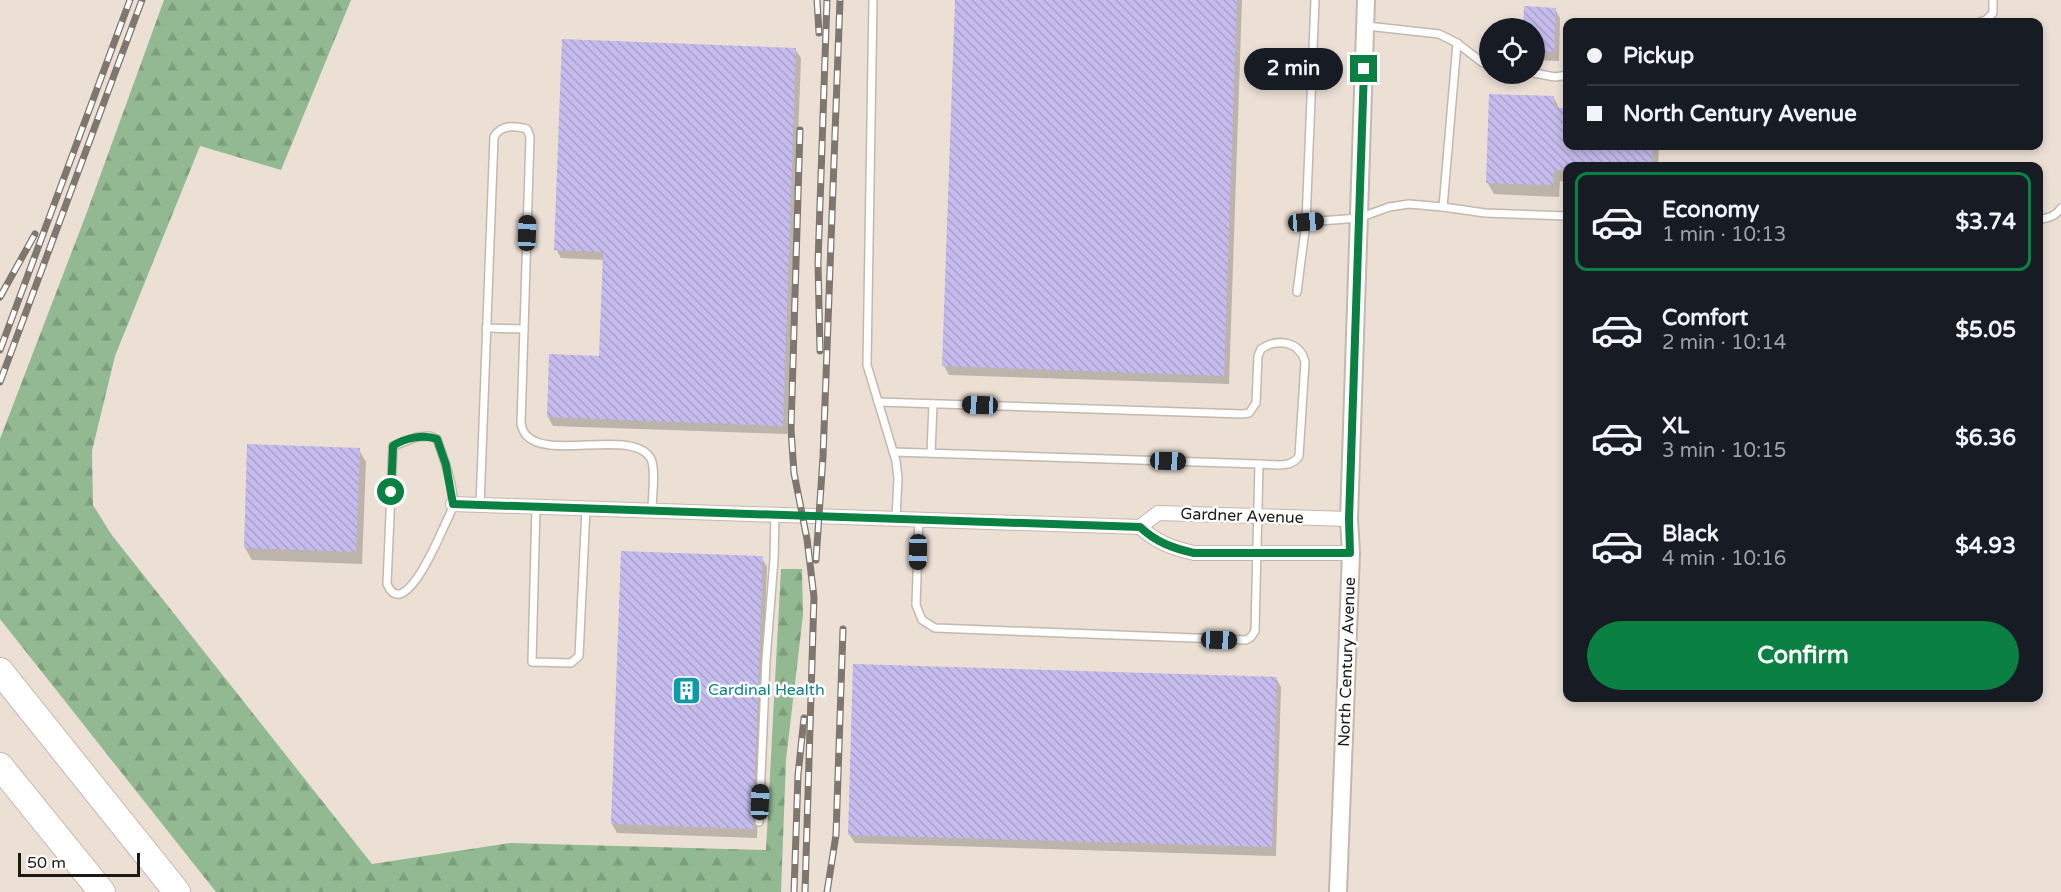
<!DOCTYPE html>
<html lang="en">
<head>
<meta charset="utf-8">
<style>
	:root { --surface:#171b24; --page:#242831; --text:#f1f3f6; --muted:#9ea1a6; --line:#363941; --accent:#0b8043 }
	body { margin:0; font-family:"Varela Round",sans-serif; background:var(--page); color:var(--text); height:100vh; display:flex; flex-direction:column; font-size:22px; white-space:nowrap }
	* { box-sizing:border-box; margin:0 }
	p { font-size:20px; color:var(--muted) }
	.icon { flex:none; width:33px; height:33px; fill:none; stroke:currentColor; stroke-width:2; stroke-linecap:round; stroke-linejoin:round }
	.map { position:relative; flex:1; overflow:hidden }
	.side { position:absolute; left:1563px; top:162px; width:480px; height:540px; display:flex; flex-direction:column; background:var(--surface); border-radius:12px; box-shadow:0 3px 9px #0003 }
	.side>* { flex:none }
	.banner { position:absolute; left:1563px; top:18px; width:480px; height:132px; border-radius:12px; box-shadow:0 3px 9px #0003; display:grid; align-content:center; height:132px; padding:0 24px; background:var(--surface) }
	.buttons { position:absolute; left:1479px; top:18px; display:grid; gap:12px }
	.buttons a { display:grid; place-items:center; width:66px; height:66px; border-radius:50%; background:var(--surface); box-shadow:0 3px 9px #0003; font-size:30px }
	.scale { position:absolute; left:18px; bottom:15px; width:122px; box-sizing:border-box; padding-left:6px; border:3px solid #1d1915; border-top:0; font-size:16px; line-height:21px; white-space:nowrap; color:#1d1915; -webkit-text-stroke:4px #fff; paint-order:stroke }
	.end { position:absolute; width:27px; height:27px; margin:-14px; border:8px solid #0b8043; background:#fff; box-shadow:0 0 0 3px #fff }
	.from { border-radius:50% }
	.bubble { position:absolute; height:42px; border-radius:21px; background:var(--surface); box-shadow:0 3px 9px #0003; font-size:20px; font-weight:700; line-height:42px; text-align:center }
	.car { position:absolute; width:18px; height:36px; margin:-18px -9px; border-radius:8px; box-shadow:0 0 4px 2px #0007; background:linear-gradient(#222 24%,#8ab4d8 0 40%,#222 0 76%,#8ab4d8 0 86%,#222 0) }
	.banner b { display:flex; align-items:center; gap:21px; height:57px; font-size:22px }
	.banner b+b { border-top:2px solid var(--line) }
	.banner i { width:15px; height:15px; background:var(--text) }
	ul { padding:10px 0 0; list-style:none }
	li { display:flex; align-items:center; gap:18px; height:99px; margin:0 12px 9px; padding:0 12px; border:3px solid transparent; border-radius:12px }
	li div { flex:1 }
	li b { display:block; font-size:22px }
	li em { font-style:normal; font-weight:700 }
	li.current { border-color:var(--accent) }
	li>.icon { width:54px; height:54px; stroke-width:1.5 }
	.action { display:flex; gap:12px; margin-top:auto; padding:12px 24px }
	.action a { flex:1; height:69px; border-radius:36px; background:var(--accent); color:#fff; font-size:24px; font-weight:700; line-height:69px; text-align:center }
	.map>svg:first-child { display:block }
</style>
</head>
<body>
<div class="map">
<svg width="2061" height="892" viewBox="0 0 2061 892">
	<defs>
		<pattern id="forest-firs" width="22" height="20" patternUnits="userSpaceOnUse" patternTransform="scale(1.5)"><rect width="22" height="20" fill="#92b992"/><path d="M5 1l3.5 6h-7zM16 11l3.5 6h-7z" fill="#7d9e7d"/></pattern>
		<pattern id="building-back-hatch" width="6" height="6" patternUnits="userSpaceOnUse" patternTransform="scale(1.5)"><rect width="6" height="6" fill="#c5bbec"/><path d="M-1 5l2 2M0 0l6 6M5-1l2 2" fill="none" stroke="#a9a0ca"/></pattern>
	</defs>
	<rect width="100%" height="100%" fill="#ece0d5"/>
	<path fill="url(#forest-firs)" d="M164,0H351L281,170L200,146L115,356L92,451L93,505L111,534L372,864L510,843L766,850L781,569H802L803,615L786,760L781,892H216L0,619V439L87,212Z"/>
	<g fill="#0003">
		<path d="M957,0H1242L1229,384L949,375L944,366Z"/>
		<path d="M1526,8L1555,9L1560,18L1559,61L1534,60V28H1525Z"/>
		<path d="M795,49L801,58L787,434L553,426L548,417L601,357L604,260L561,258L556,249Z"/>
		<path d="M1554,98L1560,110L1568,146H1659L1658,166H1568V182L1560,181L1559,197L1494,194L1487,182Z"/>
		<path d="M359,450L366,462L362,564L252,560L245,548Z"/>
		<path d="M762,558L767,567L757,838L617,833L612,824Z"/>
		<path d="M1276,678L1281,687L1276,856L855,843L849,834Z"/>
	</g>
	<g fill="url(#building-back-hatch)">
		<path d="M955,0H1237L1224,376L942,366Z"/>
		<path d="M1524,6L1556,8L1554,52H1534V28H1523Z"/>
		<path d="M562,39L796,48L783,426L547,417L549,354L599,356L603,252L554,250Z"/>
		<path d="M1489,94L1554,96V108H1568V146H1652V166H1568V170H1554L1553,185L1486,183Z"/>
		<path d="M247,444L360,448L356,552L244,548Z"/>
		<path d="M621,551L763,556L753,829L611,824Z"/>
		<path d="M853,664L1277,677L1272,847L848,835Z"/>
	</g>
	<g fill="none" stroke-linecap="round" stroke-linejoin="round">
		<defs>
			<g id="service">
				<path d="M873,0L867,365L896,461L898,478L896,518"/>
				<path d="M1315,0L1306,222L1359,218L1389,207L1409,204L1443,207L1485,213L1568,216"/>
				<path d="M1979,22L1986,20L1993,13V0"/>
				<path d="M1367,26L1439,34L1457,43L1483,63L1490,65"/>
				<path d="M1534,73L1555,77L1568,75"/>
				<path d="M1443,207L1457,43"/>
				<path d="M2038,219C2047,219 2056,216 2061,208"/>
				<path d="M1297,292L1306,222"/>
				<path d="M486,328L524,329"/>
				<path d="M878,402L1243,414L1249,413L1256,403L1258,356L1261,349C1277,338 1300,341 1305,362L1299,456C1292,469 1272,464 1259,464L1255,631L1251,637L1246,640L935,628L922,620L916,605L919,519"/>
				<path d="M430,436L437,439C443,456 454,486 453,503C453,511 446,521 443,529C437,542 403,622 387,584L393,446L417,437Z"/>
				<path d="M893,452L1259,464"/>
				<path d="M931,453L933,404"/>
				<path d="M480,505L494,137C501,124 515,126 527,129L530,137L521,424C522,428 524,433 527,436C550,460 635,428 651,459C656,469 652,498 652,510"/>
				<path d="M536,507L532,662L571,663L579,656L586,508"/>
				<path d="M759,822L766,660L774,559L775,514"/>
			</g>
			<g id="minor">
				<path d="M453,504L1140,527L1158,513L1349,519"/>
				<path d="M1140,527C1156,542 1172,548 1194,553H1351"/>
			</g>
			<path id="tertiary" d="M1338,892L1351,553L1349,519L1366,0"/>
			<g id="motorway">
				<path d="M0,671L177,892"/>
				<path d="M0,766L102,892"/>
			</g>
		</defs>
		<use href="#service" stroke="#c3b8ad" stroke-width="10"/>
		<use href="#minor" stroke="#c3b8ad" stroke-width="16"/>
		<use href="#tertiary" stroke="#c3b8ad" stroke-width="20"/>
		<use href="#motorway" stroke="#c3b8ad" stroke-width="28"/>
		<use href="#service" stroke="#fff" stroke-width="7"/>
		<use href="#minor" stroke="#fff" stroke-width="14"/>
		<use href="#tertiary" stroke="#fff" stroke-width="16"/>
		<use href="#motorway" stroke="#fff" stroke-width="26"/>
		<defs>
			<g id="rail">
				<path d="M817,0L819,33"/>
				<path d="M800,130L791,429L794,473L807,539L814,597L805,892"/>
				<path d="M0,297L35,234"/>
				<path d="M0,350L130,0"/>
				<path d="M820,351L818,263L827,0"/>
				<path d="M0,382L142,0"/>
				<path d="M816,560L823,457L840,0"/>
				<path d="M794,892L798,775L804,718"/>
				<path d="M827,892L836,835L843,629"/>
			</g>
		</defs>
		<use href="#rail" stroke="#7e766f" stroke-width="7"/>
		<use href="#rail" stroke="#fff" stroke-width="4.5" stroke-dasharray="14" stroke-linecap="butt"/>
	</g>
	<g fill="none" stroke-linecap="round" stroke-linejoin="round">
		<path stroke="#0b8043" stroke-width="8" d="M391,492L393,446C404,438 424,434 437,439L446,465L453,504L1140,527C1156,542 1172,548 1194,553H1350L1349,519L1364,69"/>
	</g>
	<defs>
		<symbol id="building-square" viewBox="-11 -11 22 22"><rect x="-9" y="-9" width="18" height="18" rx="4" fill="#0f9aa8" stroke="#fff"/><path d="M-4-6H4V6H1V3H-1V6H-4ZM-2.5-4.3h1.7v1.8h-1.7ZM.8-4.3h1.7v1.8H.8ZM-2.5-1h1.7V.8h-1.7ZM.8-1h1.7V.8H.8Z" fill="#fff"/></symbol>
	</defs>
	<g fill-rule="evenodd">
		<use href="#building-square" x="670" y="674" width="33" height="33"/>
	</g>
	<g text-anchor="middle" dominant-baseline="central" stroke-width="5" stroke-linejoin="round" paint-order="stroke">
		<g font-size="16" fill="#1d1915" stroke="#fff">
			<text transform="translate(1242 516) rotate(2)">Gardner Avenue</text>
			<text transform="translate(1347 662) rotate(-88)">North Century Avenue</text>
		</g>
		<g font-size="16" fill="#0d838f" stroke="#fff" text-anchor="start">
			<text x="708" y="690">Cardinal Health</text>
		</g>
	</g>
</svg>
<div class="buttons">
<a><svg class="icon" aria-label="locate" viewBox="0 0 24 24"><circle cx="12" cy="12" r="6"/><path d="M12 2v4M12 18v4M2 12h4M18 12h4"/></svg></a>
</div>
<div class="scale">50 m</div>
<i class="end from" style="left:391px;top:492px"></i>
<i class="end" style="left:1364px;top:69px"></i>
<div class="bubble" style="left:1244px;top:48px;width:99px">2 min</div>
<i class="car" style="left:1306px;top:222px;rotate:86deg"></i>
<i class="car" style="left:527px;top:233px;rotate:2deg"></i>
<i class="car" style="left:980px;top:405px;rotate:272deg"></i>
<i class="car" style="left:1168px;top:461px;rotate:92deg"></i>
<i class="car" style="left:918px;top:552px;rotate:181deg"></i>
<i class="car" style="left:1219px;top:640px;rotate:92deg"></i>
<i class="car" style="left:760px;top:802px;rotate:2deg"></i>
<div class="banner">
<b><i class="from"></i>Pickup</b>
<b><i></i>North Century Avenue</b>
</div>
<section class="side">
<ul>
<li class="current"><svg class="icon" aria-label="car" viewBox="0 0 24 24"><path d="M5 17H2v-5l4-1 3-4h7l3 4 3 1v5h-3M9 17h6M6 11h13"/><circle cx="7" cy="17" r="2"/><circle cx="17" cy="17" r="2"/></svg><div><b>Economy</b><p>1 min · 10:13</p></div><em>$3.74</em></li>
<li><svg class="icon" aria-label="car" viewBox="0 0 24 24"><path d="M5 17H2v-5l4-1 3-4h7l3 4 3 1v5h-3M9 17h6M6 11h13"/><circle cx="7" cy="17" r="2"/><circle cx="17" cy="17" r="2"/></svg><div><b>Comfort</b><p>2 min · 10:14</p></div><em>$5.05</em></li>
<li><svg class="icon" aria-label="car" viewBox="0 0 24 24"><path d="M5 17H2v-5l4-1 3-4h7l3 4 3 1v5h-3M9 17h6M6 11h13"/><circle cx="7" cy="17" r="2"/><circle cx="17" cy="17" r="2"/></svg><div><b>XL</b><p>3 min · 10:15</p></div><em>$6.36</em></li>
<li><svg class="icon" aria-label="car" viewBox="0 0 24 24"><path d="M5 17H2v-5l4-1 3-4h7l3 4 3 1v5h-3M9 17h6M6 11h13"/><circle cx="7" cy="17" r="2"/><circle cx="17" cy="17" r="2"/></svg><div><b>Black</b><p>4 min · 10:16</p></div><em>$4.93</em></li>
</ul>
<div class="action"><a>Confirm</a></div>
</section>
</div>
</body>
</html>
